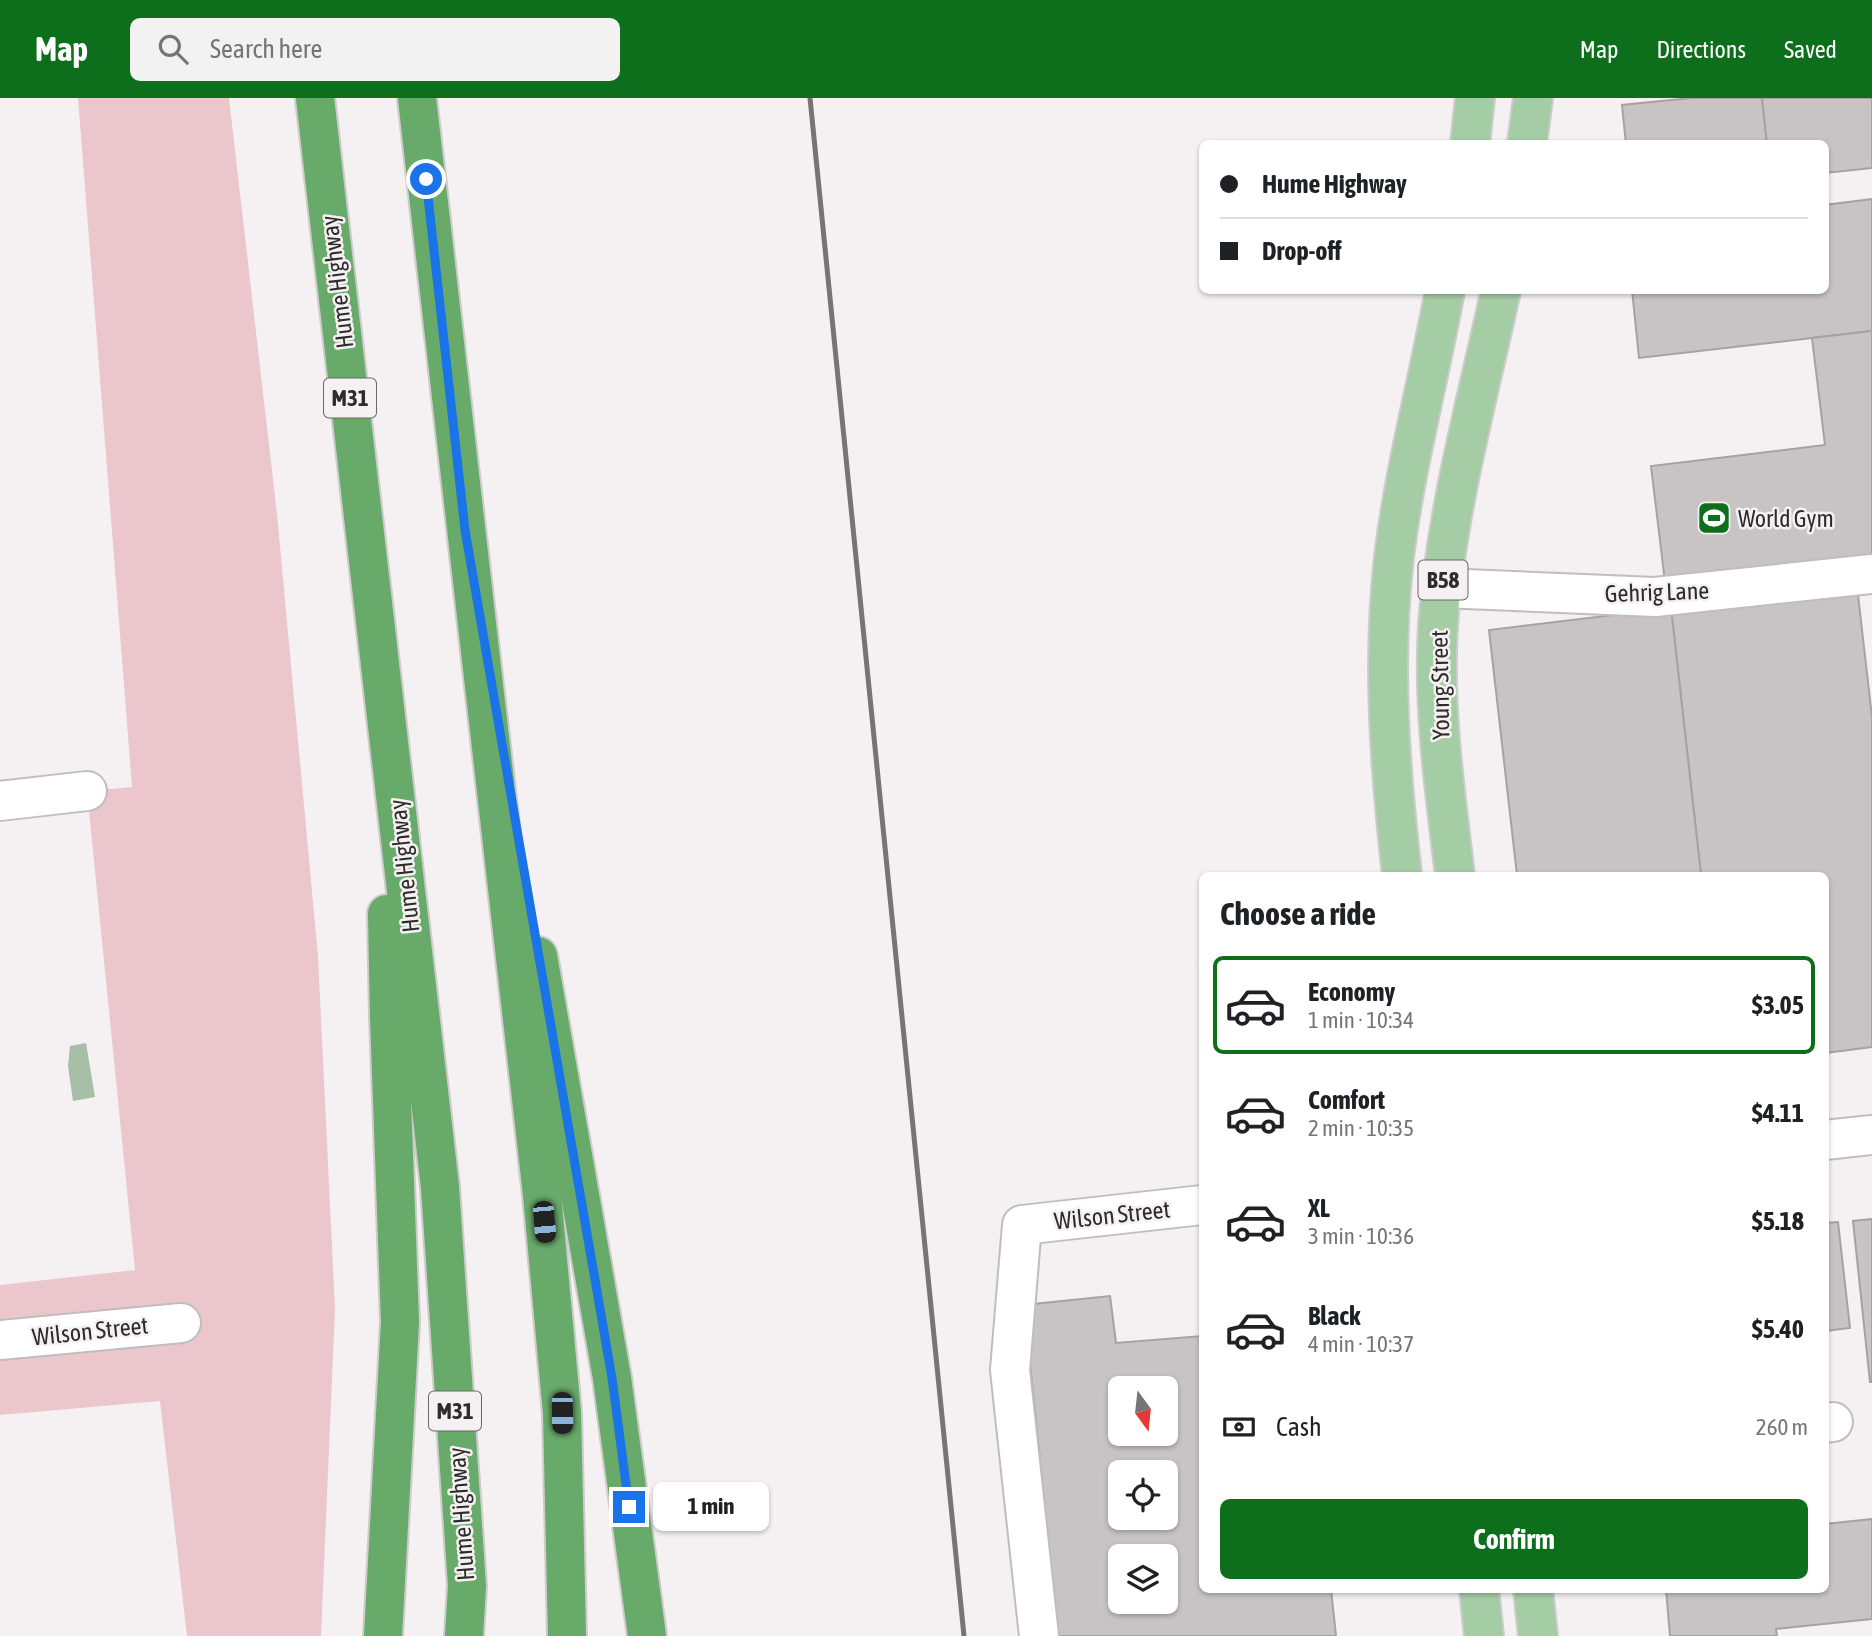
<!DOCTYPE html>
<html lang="en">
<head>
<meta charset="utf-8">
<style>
	:root { --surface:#fff; --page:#f2f2f2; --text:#202124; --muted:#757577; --line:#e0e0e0; --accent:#0d6e1b }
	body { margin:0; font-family:"Asap Condensed",sans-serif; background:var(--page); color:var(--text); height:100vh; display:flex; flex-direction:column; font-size:26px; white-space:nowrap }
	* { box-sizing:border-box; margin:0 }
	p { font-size:23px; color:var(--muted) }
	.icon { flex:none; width:38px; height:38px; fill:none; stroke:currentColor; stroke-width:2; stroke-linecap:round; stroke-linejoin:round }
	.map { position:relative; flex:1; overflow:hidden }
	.drawer { position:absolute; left:1199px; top:774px; width:630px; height:721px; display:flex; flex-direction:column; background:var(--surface); border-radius:10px; box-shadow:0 2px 5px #0004 }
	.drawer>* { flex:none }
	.guide { position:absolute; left:1199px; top:42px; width:630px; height:154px; border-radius:10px; box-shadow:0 2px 5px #0004; display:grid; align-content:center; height:154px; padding:0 21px; background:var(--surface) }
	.needle { width:46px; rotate:165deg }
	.controls { position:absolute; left:1108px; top:1278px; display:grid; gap:14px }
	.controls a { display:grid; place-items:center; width:70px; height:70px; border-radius:10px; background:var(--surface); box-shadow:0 2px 5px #0004; font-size:35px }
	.end { position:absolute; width:32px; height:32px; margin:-16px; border:9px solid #1a73e8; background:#fff; box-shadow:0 0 0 4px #fff }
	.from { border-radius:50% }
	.bubble { position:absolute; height:49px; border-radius:10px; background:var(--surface); box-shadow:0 2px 5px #0004; font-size:23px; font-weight:700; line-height:49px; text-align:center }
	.car { position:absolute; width:21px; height:42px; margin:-21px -10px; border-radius:9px; box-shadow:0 0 5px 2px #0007; background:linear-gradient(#222 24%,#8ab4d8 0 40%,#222 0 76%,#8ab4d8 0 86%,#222 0) }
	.guide b { display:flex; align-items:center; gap:24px; height:66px; font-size:26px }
	.guide b+b { border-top:2px solid var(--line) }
	.guide i { width:18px; height:18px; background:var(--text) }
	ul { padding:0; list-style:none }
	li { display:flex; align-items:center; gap:21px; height:98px; margin:0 14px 10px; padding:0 7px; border:4px solid transparent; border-radius:10px }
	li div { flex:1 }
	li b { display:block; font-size:26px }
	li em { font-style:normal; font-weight:700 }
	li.on { border-color:var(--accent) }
	li>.icon { width:63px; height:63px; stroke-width:1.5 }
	h2 { padding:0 21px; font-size:32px; line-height:84px }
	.pay { display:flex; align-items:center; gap:18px; height:77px; padding:0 21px; font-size:26px }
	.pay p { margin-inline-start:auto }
	.cta { display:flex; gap:14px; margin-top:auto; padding:14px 21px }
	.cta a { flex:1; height:80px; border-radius:10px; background:var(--accent); color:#fff; font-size:28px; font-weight:700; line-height:80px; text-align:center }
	header { display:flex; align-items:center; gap:42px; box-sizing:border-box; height:98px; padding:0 35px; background:var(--accent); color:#fff }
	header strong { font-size:33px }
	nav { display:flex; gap:38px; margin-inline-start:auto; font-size:24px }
	.search { width:490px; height:63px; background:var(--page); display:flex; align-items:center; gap:18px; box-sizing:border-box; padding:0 24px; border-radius:10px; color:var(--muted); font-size:26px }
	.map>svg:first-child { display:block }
</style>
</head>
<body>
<header>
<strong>Map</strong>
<div class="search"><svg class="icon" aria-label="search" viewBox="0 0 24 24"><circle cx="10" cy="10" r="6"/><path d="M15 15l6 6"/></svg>Search here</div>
<nav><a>Map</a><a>Directions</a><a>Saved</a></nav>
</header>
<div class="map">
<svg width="1872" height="1538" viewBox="0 0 1872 1538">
	<rect width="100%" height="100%" fill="#f5f1f2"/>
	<path fill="#ebc6cd" d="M78,0H229L277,416L318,858L335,1211L321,1538H187L160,1303L0,1317V1187L135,1172L87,693L132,689Z"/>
	<path fill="#a8bfa7" d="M86,945L95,999L73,1003L68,968L70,948Z"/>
	<g fill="#c8c4c5" stroke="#a6a2a3" stroke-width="2" fill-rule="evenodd">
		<path d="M1691,0H1762L1767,46H1626L1622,7Z"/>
		<path d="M1762,0H1872V70L1825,75V46H1767Z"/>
		<path d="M1872,101V233L1639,260L1632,192H1825V107Z"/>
		<path d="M1872,233V458L1665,484L1651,368L1825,347L1812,240Z"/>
		<path d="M1857,488L1872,619V949L1825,955V777H1701L1671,510Z"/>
		<path d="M1671,510L1701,777H1517L1489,532Z"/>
		<path d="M1872,1121V1284H1870L1853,1123Z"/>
		<path d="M1838,1124L1850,1230L1825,1233V1125Z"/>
		<path d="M1110,1198L1116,1245L1202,1238V1491H1331L1336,1538H1058L1024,1207ZM1120,1290H1166V1335H1120ZM1120,1374H1166V1419H1120ZM1120,1458H1166V1503H1120Z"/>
		<path d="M1872,1421V1521L1776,1531L1777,1538H1670L1666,1491H1825V1426Z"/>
	</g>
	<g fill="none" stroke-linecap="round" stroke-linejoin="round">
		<defs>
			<g id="minor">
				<path d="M1442,490L1655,499L1872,476"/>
				<path d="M0,703L87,693"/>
				<path d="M1825,1042L1872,1037"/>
				<path d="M0,1242L181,1225"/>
				<path d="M1825,1325L1833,1324"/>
				<path d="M1039,1538L1010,1272L1022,1127L1202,1107"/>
			</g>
			<g id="major">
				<path d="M1470,46L1475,0"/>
				<path d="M1527,46L1533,0"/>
				<path d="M1402,777C1390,672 1382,565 1394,459C1405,369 1429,281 1445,192"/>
				<path d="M1455,777C1445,695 1433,611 1438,527C1446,414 1477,303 1501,192"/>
				<path d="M1479,1491L1484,1538"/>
				<path d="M1533,1491L1538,1538"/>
			</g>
			<g id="highway">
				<path d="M315,0L440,1089L467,1488L464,1538"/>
				<path d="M417,0L542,1096L562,1315L567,1538"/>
				<path d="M538,858L612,1280L647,1538"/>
				<path d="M383,1538L400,1224L389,918L387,816"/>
			</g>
		</defs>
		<use href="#minor" stroke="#c1bdbe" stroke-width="42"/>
		<use href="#major" stroke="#cdcccc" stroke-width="42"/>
		<use href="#highway" stroke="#cdcccc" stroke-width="42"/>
		<use href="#minor" stroke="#fff" stroke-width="38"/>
		<use href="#major" stroke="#a4cca5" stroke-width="38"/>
		<use href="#highway" stroke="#68aa69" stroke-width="38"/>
		<path stroke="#777474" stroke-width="5" d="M810,0L964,1538"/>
	</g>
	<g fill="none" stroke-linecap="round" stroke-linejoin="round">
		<path stroke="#1a73e8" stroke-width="9" d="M426,81L465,432L612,1280L629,1409"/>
	</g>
	<defs>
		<symbol id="stadium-square" viewBox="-11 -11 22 22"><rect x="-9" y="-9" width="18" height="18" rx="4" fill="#0d6e1b" stroke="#f5f1f2"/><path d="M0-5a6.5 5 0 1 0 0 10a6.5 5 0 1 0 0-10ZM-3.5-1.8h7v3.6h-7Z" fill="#fff"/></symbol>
	</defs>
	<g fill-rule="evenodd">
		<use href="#stadium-square" x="1695" y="401" width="38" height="38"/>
	</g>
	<g text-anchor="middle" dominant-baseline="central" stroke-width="5" stroke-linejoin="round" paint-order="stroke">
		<g fill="#f5f1f2" stroke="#696667" stroke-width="2">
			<rect x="324" y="280.5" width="52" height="39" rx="5"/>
			<rect x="1418.5" y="462.5" width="49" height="39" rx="5"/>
			<rect x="429" y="1293.5" width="52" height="39" rx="5"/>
		</g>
		<g font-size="23" font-weight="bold" fill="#2d2b2b">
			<text x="350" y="300">M31</text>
			<text x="1443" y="482">B58</text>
			<text x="455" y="1313">M31</text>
		</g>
		<g font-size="24" fill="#2d2b2b" stroke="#f5f1f2">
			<text transform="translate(337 184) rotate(-97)">Hume Highway</text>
			<text transform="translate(1657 494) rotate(-2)">Gehrig Lane</text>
			<text transform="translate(1440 587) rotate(-91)">Young Street</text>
			<text transform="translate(404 768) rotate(-96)">Hume Highway</text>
			<text transform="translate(1112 1117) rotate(-6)">Wilson Street</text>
			<text transform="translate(90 1233) rotate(-6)">Wilson Street</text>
			<text transform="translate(461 1416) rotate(-94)">Hume Highway</text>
		</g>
		<g font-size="24" fill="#2d2b2b" stroke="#f5f1f2" text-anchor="start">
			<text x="1738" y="420">World Gym</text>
		</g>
	</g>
</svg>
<div class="controls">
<a><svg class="needle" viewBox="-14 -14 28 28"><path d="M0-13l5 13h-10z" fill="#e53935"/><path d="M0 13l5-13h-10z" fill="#757577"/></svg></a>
<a><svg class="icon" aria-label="locate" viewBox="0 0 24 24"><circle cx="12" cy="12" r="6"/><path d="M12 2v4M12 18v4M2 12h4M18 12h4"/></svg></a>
<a><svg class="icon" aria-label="layers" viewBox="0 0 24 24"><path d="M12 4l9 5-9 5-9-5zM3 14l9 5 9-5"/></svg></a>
</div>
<i class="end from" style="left:426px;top:81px"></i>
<i class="end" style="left:629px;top:1409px"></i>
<div class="bubble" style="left:653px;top:1384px;width:116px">1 min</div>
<i class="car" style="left:544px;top:1124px;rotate:175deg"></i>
<i class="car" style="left:562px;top:1315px;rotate:179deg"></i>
<div class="guide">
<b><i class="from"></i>Hume Highway</b>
<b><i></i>Drop-off</b>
</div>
<section class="drawer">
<h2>Choose a ride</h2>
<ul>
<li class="on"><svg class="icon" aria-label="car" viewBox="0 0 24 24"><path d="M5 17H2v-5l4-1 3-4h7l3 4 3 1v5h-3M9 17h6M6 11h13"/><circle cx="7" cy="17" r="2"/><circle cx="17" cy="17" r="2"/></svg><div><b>Economy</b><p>1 min · 10:34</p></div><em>$3.05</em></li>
<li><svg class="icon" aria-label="car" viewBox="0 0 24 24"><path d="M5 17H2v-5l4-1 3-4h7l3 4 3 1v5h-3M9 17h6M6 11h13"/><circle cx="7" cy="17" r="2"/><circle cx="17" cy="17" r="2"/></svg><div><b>Comfort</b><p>2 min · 10:35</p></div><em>$4.11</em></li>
<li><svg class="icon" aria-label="car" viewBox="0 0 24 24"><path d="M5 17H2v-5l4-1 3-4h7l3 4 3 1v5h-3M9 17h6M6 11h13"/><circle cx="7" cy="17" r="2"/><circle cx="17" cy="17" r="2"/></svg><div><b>XL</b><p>3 min · 10:36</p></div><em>$5.18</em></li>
<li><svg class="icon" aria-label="car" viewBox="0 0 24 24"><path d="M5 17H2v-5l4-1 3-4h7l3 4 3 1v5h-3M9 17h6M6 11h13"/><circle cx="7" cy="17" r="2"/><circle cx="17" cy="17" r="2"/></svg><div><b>Black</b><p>4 min · 10:37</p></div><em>$5.40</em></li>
</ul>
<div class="pay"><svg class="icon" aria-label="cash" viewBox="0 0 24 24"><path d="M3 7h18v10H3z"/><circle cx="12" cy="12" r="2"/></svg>Cash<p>260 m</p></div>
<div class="cta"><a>Confirm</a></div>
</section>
</div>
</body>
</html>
